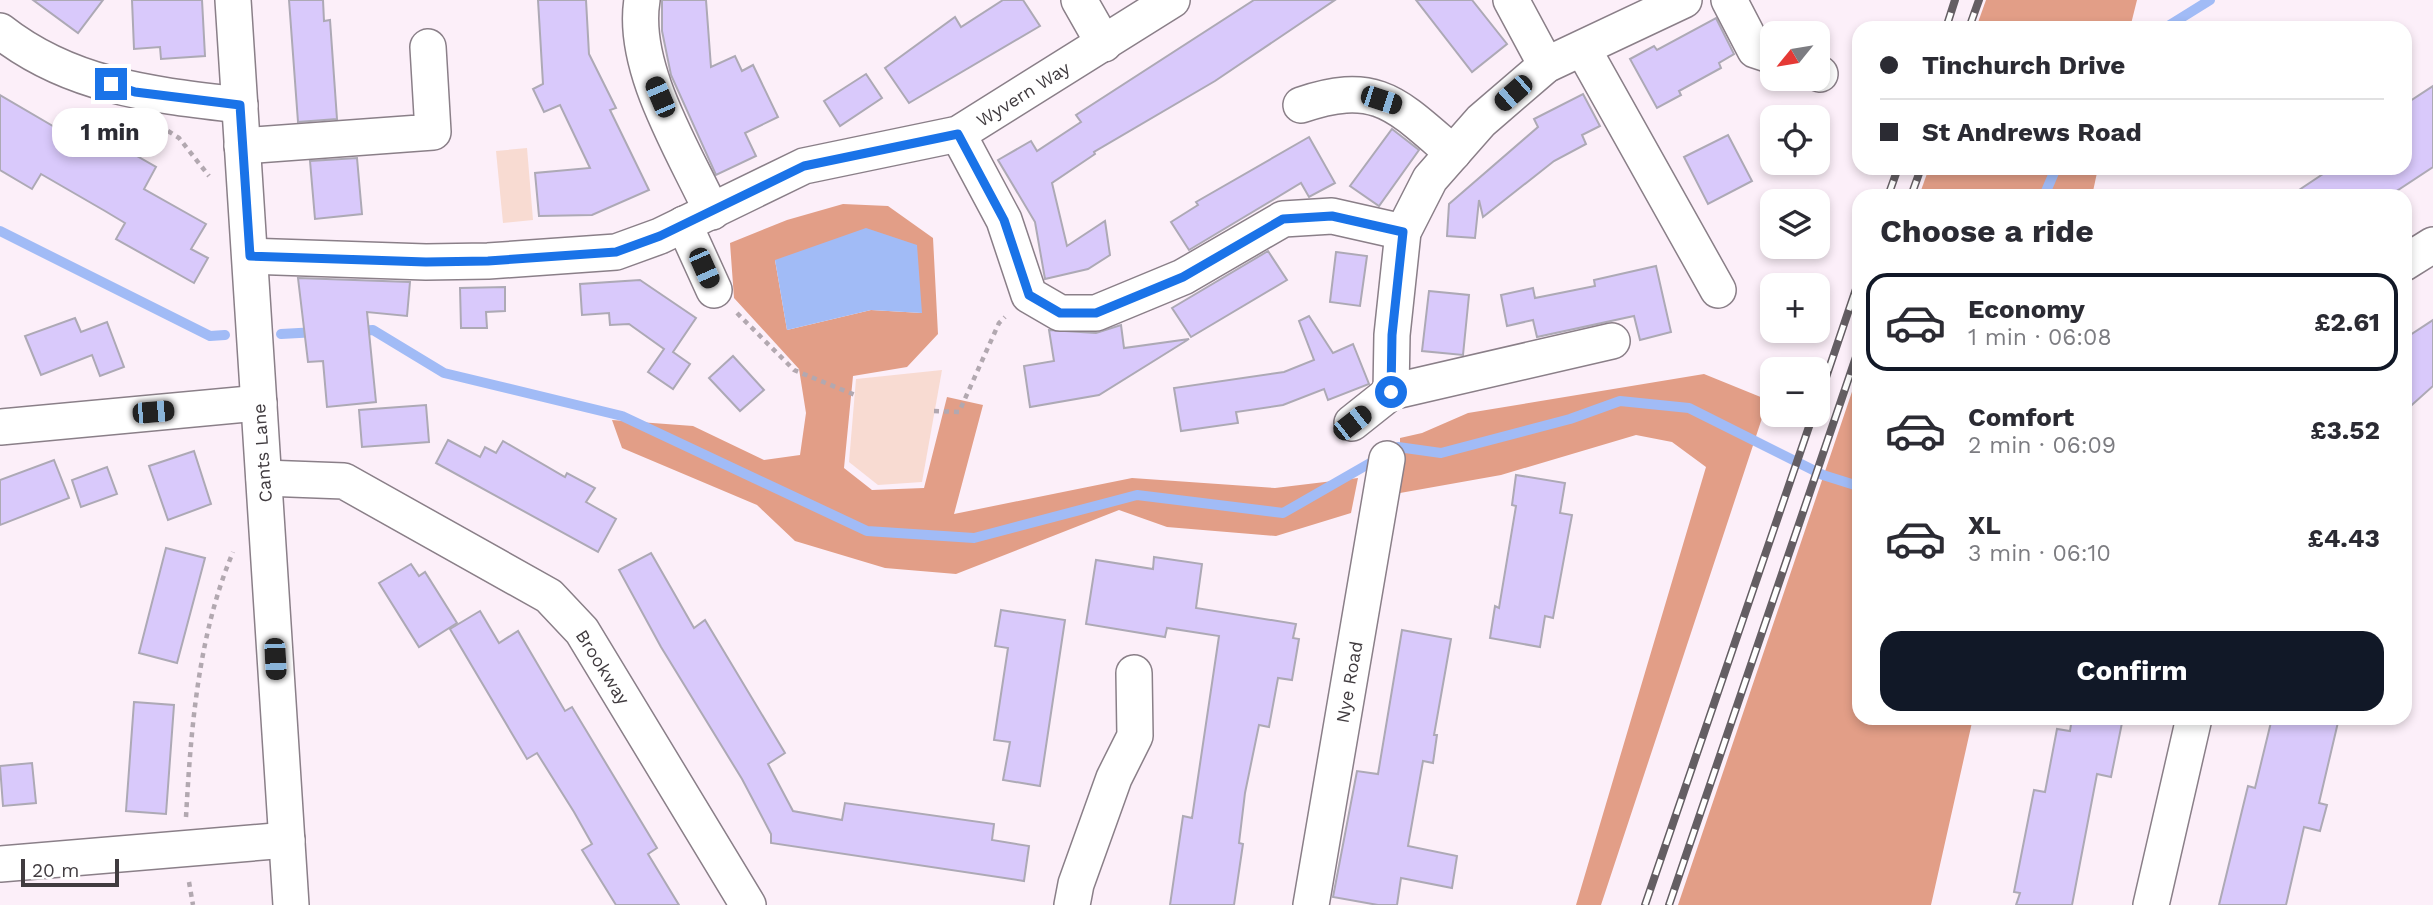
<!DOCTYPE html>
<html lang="en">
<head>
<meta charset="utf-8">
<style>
	:root { --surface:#fff; --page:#f7f7f7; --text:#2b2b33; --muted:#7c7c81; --line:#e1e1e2; --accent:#111827 }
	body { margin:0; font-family:"Work Sans",sans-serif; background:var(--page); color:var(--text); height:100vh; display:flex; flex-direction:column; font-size:26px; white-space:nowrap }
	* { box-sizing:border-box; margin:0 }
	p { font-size:23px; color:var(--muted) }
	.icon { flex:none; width:38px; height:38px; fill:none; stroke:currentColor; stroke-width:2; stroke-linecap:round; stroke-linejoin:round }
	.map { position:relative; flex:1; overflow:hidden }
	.details { position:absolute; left:1852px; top:189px; width:560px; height:536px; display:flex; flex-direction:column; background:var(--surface); border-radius:21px; box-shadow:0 4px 10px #0003 }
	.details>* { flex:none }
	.banner { position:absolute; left:1852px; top:21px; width:560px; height:154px; border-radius:21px; box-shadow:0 4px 10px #0003; display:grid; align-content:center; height:154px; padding:0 28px; background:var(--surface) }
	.needle { width:46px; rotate:240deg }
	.buttons { position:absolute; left:1760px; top:21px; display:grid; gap:14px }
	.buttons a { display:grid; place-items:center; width:70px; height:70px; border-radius:14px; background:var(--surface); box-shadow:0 4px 10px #0003; font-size:35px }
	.scale { position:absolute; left:21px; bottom:18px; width:98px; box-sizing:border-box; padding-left:7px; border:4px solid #403b3f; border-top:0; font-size:19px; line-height:24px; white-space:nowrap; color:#403b3f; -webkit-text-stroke:5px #fff; paint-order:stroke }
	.end { position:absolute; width:32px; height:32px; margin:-16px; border:9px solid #1a73e8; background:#fff; box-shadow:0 0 0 4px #fff }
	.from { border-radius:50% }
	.bubble { position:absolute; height:49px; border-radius:21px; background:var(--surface); box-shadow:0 4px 10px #0003; font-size:23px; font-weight:700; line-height:49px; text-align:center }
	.car { position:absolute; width:21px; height:42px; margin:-21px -10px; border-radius:9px; box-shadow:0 0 5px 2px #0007; background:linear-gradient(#222 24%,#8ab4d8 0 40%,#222 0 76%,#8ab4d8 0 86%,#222 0) }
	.banner b { display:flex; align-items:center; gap:24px; height:66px; font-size:26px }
	.banner b+b { border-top:2px solid var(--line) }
	.banner i { width:18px; height:18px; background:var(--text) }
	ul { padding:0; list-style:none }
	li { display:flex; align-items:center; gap:21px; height:98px; margin:0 14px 10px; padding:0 14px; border:4px solid transparent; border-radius:21px }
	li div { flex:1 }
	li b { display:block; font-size:26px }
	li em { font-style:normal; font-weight:700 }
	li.on { border-color:var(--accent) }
	li>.icon { width:63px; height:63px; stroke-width:1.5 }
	h2 { padding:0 28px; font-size:32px; line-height:84px }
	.button { display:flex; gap:14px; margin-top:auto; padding:14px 28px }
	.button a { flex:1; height:80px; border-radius:21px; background:var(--accent); color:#fff; font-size:28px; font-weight:700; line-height:80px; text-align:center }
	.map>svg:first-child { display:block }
</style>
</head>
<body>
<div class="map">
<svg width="2433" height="905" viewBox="0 0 2433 905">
	<rect width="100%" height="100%" fill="#fceff9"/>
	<g fill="#f8dbd2">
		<path d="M527,148L533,220L503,223L496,151Z"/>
		<path d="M942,370L922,482L878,485L849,462L856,379Z"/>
	</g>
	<g fill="#e29e87" fill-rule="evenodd">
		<path d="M1986,0H2137L2130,28H1976Z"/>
		<path d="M1929,168H2098L2092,196H1919Z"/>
		<path d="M843,204L888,206L933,238L938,334L907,367L853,376L844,468L872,490L924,488L947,397L983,405L954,514L1132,478L1275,488L1358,478L1351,513L1276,536L1167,527L1119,510L956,574L885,568L795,541L757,505L622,448L612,420L693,426L764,460L800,455L806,413L799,369L734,298L730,243L787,220ZM775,260L922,313L871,310L787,330Z"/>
		<path d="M1704,374L1768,400L1601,905H1576L1706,467L1672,442L1636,435L1501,475L1400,493V438L1422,433L1468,413Z"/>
		<path d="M1858,374V718H1973L1931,905H1678Z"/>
	</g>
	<path fill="#a1bbf6" d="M866,228L917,245L922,313L871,310L787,330L775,260Z"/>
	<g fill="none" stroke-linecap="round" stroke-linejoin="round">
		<g stroke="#a1bbf6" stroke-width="10">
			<path d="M2165,28L2210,0"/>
			<path d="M2044,196L2056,168"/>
			<path d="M0,231L210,336L225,335"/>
			<path d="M356,331L373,330L444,373L622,416L867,531L974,538L1137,495L1283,513L1398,447L1441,453L1570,419L1620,401L1689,408L1823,475L1858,486"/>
			<path d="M281,334L317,332"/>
		</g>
	</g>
	<g fill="#d9c9fb" stroke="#ada9b5" stroke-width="2">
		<path d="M33,0H103L78,33Z"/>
		<path d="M132,0H202L205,56L161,59L160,47L134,49Z"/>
		<path d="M289,0H323L324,21L330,20L337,119L298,122Z"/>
		<path d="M538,0H586L589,54L616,108L610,110L649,190L592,215L539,216L535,173L590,168L560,105L544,112L533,89L543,84Z"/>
		<path d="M662,0H706L711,67L735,56L742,71L753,65L778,117L745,133L756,156L716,175L671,75L662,31Z"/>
		<path d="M1003,0H1023L1040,26L909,103L885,68L955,17L961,27Z"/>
		<path d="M1254,0H1335L1215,81L1094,152L1095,154L1052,183L1067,246L1105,221L1110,255L1088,269L1045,279L1035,222L998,160L1031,141L1037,151L1081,122L1076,115Z"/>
		<path d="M1416,0H1472L1507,44L1472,72Z"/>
		<path d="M1716,18L1734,54L1719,63L1721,68L1679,91L1681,95L1657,108L1630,59L1654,46L1657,50Z"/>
		<path d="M866,74L882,98L840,126L824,101Z"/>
		<path d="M2433,86V167L2389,196H2290L2332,168H2404V105Z"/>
		<path d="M1583,94L1600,126L1582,135L1586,144L1554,161L1483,217L1479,200L1475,238L1447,236L1449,204L1538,127L1534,119Z"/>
		<path d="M0,95L87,146L95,132L156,167L144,189L206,224L191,249L208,258L194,283L116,239L125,223L105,211L41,174L32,189L0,170Z"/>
		<path d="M1392,129L1419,150L1379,206L1350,186Z"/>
		<path d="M1728,135L1752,181L1708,204L1684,157Z"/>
		<path d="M1309,137L1335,183L1309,197L1301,183L1189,250L1171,222L1198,205L1196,202Z"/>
		<path d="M357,158L362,214L315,219L310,161Z"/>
		<path d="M1268,251L1287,280L1191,337L1172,308Z"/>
		<path d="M1336,252L1367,256L1360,306L1330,302Z"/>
		<path d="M1656,266L1671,332L1640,340L1634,316L1537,337L1533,320L1507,326L1501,295L1533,288L1535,298L1595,286L1594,280Z"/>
		<path d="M298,278L410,282L407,316L367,312L376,402L327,407L323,361L308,362Z"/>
		<path d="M640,280L696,318L673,352L690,364L673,389L648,372L664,349L629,324L610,325L609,313L582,315L580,284Z"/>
		<path d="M505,287V311L486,312L487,328H461L460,288Z"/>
		<path d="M1429,291L1469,295L1463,355L1422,351Z"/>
		<path d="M1309,316L1333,353L1353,344L1369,384L1328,400L1324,389L1283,405L1236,412L1238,423L1181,431L1174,388L1284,372L1314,360L1299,321Z"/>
		<path d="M75,318L81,332L107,322L124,367L100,376L92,355L41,375L25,336Z"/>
		<path d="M2433,320V386L2404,412V339Z"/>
		<path d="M1121,325L1124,348L1189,339L1099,395L1030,407L1024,366L1054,361L1049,330L1096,333Z"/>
		<path d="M733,356L764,390L740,411L709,378Z"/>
		<path d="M426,405L429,442L362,447L359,410Z"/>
		<path d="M448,440L480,457L485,447L496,453L503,441L565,477L567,473L595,488L586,502L616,519L598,552L436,463Z"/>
		<path d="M194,451L211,504L168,520L149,466Z"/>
		<path d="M54,460L69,498L0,525V480Z"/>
		<path d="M107,467L117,494L81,507L72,480Z"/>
		<path d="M1516,475L1565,483L1560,513L1572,515L1553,618L1545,616L1540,647L1490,638L1495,606L1499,608L1516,506L1512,505Z"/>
		<path d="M166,548L205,558L177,663L139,653Z"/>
		<path d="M651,553L694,628L705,620L785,753L768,764L793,811L842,820L845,803L994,824L992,840L1029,846L1024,881L771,843V834L742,779L661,647L619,570Z"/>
		<path d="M1154,557L1202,564L1196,608L1296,624L1293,638L1299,639L1292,680L1278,678L1269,727L1259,725L1245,793L1239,843L1243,844L1234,905H1170L1183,816L1192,818L1219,636L1167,628L1165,637L1086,624L1096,560L1153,569Z"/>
		<path d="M411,564L419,576L425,572L457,623L419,647L379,583Z"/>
		<path d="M1001,610L1065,620L1040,786L1003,780L1010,742L994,740L1008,648L995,646Z"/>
		<path d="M480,611L499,643L518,631L565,711L572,707L657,848L648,854L679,905H616L582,850L592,844L574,812L537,753L527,759L450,629Z"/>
		<path d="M1402,630L1451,639L1434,735H1437L1433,763L1423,761L1408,846L1457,856L1452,888L1401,878L1397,905H1378L1333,897L1357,771L1378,774Z"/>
		<path d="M134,702L174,705L166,814L126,811Z"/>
		<path d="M2072,718H2123L2111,777L2097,774L2072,905H2016L2020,893L2014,892L2034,790L2045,792L2057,729L2070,731Z"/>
		<path d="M2272,718H2339L2319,803L2327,805L2320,831L2304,827L2286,905H2219L2248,786L2255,788Z"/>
		<path d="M32,763L36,803L3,806L0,766Z"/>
	</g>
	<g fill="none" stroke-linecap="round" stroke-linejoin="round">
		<defs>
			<g id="minor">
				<path d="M233,0L291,905"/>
				<path d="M642,0C631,68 684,151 712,212"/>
				<path d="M1079,0L1104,44"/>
				<path d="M1511,0L1546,65"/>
				<path d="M1729,0L1755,50L1773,56"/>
				<path d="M0,31C71,87 154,95 240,105"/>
				<path d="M1583,49L1718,290"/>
				<path d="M1818,73L1820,74"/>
				<path d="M1301,105C1377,79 1397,105 1453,153"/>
				<path d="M958,134L1004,220L1029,295L1060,313H1096L1183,277L1283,219L1332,216L1403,232"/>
				<path d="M242,146L433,132L428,47"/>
				<path d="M684,224L714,290"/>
				<path d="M250,256L426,262L488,261L616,252L660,236L804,166L958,134L1172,0"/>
				<path d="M2404,263L2433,245"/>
				<path d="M1612,341L1391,392L1392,335L1403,232L1430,179L1481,121L1546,65L1684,0"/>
				<path d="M1352,423L1391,392"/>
				<path d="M0,427L259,403"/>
				<path d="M264,478L344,481L549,596L582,631L748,905"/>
				<path d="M0,864L287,840"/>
				<path d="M1072,905L1076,884L1114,778L1135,736L1134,673"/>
				<path d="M1311,905L1387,459"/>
				<path d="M2151,905L2194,718"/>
			</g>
		</defs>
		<use href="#minor" stroke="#8a7f88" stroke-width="38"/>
		<g stroke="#b2a8b0" stroke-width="4.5" stroke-dasharray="5 5" stroke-linecap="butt">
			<path d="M168,131L179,138L209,176"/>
			<path d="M737,313L794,370L855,395"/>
			<path d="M934,411L959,412L999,323L1005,317"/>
			<path d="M186,817C191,728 198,635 233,552"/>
			<path d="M189,882L193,905"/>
		</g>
		<use href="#minor" stroke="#fff" stroke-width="35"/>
		<defs>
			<g id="rail">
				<path d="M1946,28L1955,0"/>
				<path d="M1969,28L1979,0"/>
				<path d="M1888,196L1898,168"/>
				<path d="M1911,196L1921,168"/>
				<path d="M1818,401L1858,283"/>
				<path d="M1645,905L1813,415"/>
				<path d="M1669,905L1858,351"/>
			</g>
		</defs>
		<use href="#rail" stroke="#645e63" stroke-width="8"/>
		<use href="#rail" stroke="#fff" stroke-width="5" stroke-dasharray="16" stroke-linecap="butt"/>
	</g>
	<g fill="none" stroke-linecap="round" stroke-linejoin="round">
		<path stroke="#1a73e8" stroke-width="9" d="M111,84L135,92L240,105L250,256L426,262L488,261L616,252L660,236L804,166L958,134L1004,220L1029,295L1060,313H1096L1183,277L1283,219L1332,216L1403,232L1392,335L1391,392"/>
	</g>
	<g text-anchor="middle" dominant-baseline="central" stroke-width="5" stroke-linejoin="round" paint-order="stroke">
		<g font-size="18" fill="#403b3f" stroke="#fff">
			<text transform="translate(1023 94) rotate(-32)">Wyvern Way</text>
			<text transform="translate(262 453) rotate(-94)">Cants Lane</text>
			<text transform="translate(603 667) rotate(58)">Brookway</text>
			<text transform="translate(1349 682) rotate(-80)">Nye Road</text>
		</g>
	</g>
</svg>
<div class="buttons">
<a><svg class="needle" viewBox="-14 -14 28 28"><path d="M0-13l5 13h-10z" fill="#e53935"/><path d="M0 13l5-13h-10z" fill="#7c7c81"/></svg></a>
<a><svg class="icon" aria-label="locate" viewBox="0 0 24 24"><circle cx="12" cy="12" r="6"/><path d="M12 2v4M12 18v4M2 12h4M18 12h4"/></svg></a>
<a><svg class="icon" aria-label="layers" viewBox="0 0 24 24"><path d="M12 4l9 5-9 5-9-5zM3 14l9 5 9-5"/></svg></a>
<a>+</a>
<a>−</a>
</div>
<div class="scale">20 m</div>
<i class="end from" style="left:1391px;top:392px"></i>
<i class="end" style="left:111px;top:84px"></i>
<div class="bubble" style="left:52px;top:108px;width:116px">1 min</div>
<i class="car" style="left:1513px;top:93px;rotate:229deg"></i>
<i class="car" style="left:660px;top:97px;rotate:337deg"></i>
<i class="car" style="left:1381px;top:100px;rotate:108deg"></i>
<i class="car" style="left:704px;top:268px;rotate:156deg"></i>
<i class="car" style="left:153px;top:412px;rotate:85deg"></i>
<i class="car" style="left:1352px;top:423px;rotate:52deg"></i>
<i class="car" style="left:275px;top:659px;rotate:177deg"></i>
<div class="banner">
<b><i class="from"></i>Tinchurch Drive</b>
<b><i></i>St Andrews Road</b>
</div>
<section class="details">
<h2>Choose a ride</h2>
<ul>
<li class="on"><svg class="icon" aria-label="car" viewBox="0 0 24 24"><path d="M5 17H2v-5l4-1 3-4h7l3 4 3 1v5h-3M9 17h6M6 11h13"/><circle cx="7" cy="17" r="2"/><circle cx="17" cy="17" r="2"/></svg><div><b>Economy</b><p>1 min · 06:08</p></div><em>£2.61</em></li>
<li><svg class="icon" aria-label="car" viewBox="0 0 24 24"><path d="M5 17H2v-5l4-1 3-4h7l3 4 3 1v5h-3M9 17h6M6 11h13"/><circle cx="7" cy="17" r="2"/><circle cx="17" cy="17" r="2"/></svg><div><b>Comfort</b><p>2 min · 06:09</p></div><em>£3.52</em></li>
<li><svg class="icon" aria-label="car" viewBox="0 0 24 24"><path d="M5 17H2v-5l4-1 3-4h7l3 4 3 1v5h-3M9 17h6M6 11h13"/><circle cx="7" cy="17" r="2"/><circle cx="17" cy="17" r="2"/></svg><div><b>XL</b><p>3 min · 06:10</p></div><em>£4.43</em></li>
</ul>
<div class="button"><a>Confirm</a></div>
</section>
</div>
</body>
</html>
